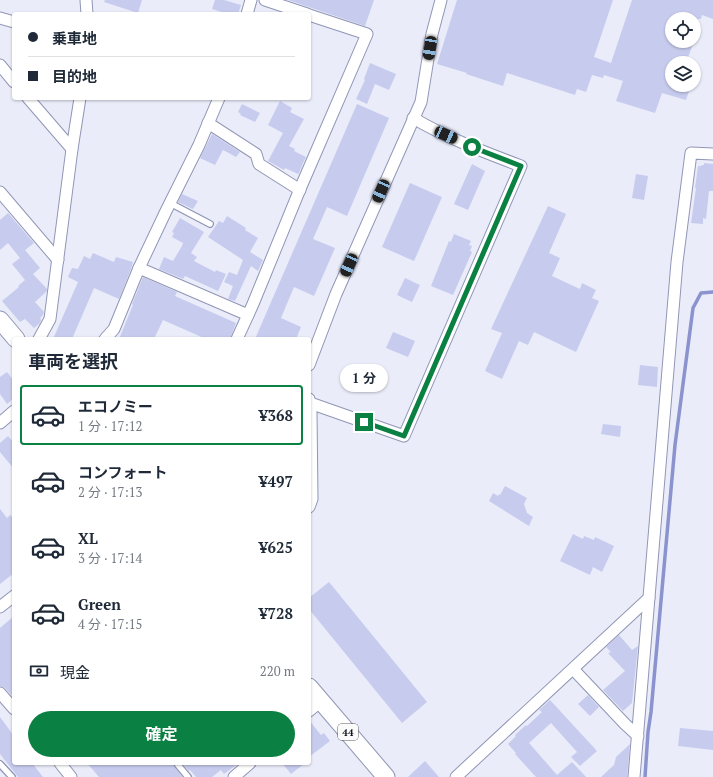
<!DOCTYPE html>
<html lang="ja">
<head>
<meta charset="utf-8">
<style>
	:root { --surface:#fff; --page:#f6f6f7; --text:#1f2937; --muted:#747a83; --line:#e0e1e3; --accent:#0b8043 }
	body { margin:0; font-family:"PT Serif","Noto Sans JP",serif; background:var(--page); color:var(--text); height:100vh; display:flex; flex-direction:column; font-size:15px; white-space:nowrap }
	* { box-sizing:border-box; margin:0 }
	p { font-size:13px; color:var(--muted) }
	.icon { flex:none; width:22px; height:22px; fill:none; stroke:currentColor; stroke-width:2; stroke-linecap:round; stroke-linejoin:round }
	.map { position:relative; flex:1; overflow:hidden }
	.side { position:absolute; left:12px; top:337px; width:299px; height:428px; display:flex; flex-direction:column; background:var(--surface); border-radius:4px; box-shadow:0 1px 3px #0004 }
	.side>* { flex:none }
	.guide { position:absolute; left:12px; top:12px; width:299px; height:88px; border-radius:4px; box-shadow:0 1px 3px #0004; display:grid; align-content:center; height:88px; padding:0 16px; background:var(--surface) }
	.tools { position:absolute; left:665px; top:12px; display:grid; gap:8px }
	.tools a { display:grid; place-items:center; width:36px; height:36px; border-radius:50%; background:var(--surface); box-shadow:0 1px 3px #0004; font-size:20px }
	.end { position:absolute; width:18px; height:18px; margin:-9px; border:5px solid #0b8043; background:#fff; box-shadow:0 0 0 2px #fff }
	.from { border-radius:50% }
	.bubble { position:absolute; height:28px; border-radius:14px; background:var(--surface); box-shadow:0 1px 3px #0004; font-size:13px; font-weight:700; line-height:28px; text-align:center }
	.car { position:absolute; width:12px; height:24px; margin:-12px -6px; border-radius:5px; box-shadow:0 0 3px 1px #0007; background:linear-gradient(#222 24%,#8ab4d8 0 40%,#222 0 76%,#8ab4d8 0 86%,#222 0) }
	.guide b { display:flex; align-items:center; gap:14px; height:38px; font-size:15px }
	.guide b+b { border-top:1px solid var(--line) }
	.guide i { width:10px; height:10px; background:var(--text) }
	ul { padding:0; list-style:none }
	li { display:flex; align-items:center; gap:12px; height:60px; margin:0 8px 6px; padding:0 8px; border:2px solid transparent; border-radius:4px }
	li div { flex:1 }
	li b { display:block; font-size:15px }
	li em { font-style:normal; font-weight:700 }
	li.selected { border-color:var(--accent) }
	li>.icon { width:36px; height:36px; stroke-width:1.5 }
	h2 { padding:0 16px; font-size:18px; line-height:48px }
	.pay { display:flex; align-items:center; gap:10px; height:44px; padding:0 16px; font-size:15px }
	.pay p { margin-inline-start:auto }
	.cta { display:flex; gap:8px; margin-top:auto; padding:8px 16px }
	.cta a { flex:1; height:46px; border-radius:24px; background:var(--accent); color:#fff; font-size:16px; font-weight:700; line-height:46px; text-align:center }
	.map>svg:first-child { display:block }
</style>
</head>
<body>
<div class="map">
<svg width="713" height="777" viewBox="0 0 713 777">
	<rect width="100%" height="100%" fill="#eaecfa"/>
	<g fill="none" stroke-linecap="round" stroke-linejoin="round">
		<path stroke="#8b93ce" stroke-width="3.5" d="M645,777L648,732L651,712L675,445L693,308L701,293L713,292"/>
	</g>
	<g fill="#c7ccee">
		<path d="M105,0H142L138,13L104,2Z"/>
		<path d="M215,0H224L241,5L238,14H228L212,9Z"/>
		<path d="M288,0H374L365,26Z"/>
		<path d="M457,0H613L594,57L611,63L632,0H713V19L702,15L701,19H672V41H694L686,63H672V85H691L686,100L662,93L655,113L616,101L623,81L604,75L603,78L592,75L586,92L577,89L575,95L507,73L503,86L466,74L467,73L437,64Z"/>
		<path d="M370,63L396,74L389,90L375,84L367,104L356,99L365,80L364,79Z"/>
		<path d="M280,101L292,108L290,112L304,119L289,146L295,149L294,151L306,157L303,163L299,173L298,174L285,168L284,170L268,161L283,133L268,125Z"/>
		<path d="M242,104L260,113L255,122L240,115L241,114L238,112Z"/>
		<path d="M357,104L389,118L347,216L327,207L313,239L335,248L314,296L294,287L281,318L301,327L296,339H255Z"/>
		<path d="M212,134L240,152L236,157L223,150L215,165L200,158Z"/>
		<path d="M704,163L713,164V191H709L706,219L703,218V224L691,223L696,188H695L698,166H701L702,165H704Z"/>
		<path d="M472,164L485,171L468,210L454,204Z"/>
		<path d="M636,174L648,176L644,200L632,198Z"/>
		<path d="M410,183L442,197L414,261L382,247Z"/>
		<path d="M182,194L198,201L193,209L178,202Z"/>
		<path d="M548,206L566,214L549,253L560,258L552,276L580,289L582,283L596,290L592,298L599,301L576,352L534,332L528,345L519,341L502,379L485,371L502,333L491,329Z"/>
		<path d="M8,213L34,243L25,250L40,268L33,274L47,289V291L35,302L44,312L43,315L40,318L41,320L40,323L34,328L25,319L20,322L2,301L19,287L18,286L25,280L12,264L20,258L8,243L0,250V220Z"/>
		<path d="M227,216L246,228L245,230L258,238L250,252L263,260L258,271L251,266L235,301L228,299L233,286L224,282L229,272L237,275L243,260L208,237L219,221L223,223Z"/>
		<path d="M180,218L204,232L191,253L197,257L194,261L215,272L216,270L226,274L218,291L185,276L183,279L159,269L164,257L173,261L182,246L183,243L172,237L174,233L172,232Z"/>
		<path d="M454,234L471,241L469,245L472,246L470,251L472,252L453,295L431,286L449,241L451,242Z"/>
		<path d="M93,253L114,262L116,257L133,262L131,269L119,299L94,288L72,339H53L78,282L68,277L72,268L78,269L84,256L90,259Z"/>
		<path d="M143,277L177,292L175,296L236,323L230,339H206L163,320L154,339H119L133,305L132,304Z"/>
		<path d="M405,278L420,285L412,302L397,295Z"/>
		<path d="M393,332L415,341L408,357L386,348Z"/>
		<path d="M640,365L658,367L657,387L638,385Z"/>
		<path d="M7,372L14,381V398L7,404L0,394V377Z"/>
		<path d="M603,424L621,426L620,437L601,434Z"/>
		<path d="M8,436L14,443V469L0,452V443Z"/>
		<path d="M505,486L527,498L524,504L527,513L533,517L529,526L489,501L493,493L498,496L499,494L500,495Z"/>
		<path d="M0,509L7,518L10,515L14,519V573L0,584Z"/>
		<path d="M573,534L583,539L584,536L594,540L595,537L614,546L602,572L593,567L590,575L560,561Z"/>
		<path d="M329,582L427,702L402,723L309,609V598Z"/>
		<path d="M14,616V698L5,688L0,686V628Z"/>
		<path d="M619,635L632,650L638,646L632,703L623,711L603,690L625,671L608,653L611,652L606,647Z"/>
		<path d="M588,695L599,707L590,716L578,704Z"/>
		<path d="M550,700L597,751L580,766L571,757L577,752L551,723L529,743L557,775L572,762L586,777H536L515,754L516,753L508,744L516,736L515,735L526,725L527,726L542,712L539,710Z"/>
		<path d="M0,717L14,736V763H32L43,777H18L0,754Z"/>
		<path d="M309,720L321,735L324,733L330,741L309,757Z"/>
		<path d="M680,728L713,731V750L678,746Z"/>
		<path d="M630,744L627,777H601L614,765L616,757Z"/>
		<path d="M425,761L439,777H408Z"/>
		<path d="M87,763H174L175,767L182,777H99Z"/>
		<path d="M182,763H239L224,774L221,770L212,777H196L190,770L189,771Z"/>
		<path d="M282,763H305L291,774Z"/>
	</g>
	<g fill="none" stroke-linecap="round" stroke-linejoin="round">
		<defs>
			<g id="service">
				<path d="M170,203L210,224"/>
				<path d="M0,764L12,777"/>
				<path d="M178,765L188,777"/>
			</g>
			<g id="minor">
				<path d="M86,0L87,14"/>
				<path d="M265,0L307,14"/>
				<path d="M247,14L251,0"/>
				<path d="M0,18L14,22"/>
				<path d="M0,65L14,82"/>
				<path d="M28,98L72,149"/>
				<path d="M208,123L256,154L259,164L300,190"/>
				<path d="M0,192L58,260"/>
				<path d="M139,268L248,315"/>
				<path d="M39,339L50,319L72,149L80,98"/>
				<path d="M105,339L114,329L139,268L166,211L199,145L219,98"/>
				<path d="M237,339L253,304L300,189L367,34L309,15"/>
				<path d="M309,365L336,294L421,102L432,34L441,0"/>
				<path d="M309,399L311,412L312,499L309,507"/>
				<path d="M310,403L404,436L521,166C484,152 447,138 413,118"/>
				<path d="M0,423L14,411"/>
				<path d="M0,607L14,596"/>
				<path d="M573,669L625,724L638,736"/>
				<path d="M0,693L14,709"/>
				<path d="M309,711L321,701"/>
				<path d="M60,763L71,777"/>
				<path d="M234,777L250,763"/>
				<path d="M456,777L649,598"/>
				<path d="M634,777L677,262L691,153L713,154"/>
			</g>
			<g id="primary">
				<path d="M0,320L16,339"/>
				<path d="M309,687L386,777"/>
			</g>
		</defs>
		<use href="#service" stroke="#9096b5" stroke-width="8"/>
		<use href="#minor" stroke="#9096b5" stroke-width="13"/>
		<use href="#primary" stroke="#9096b5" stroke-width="19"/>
		<use href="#service" stroke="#fff" stroke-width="5.5"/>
		<use href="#minor" stroke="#fff" stroke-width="11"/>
		<use href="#primary" stroke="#fff" stroke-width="17"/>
	</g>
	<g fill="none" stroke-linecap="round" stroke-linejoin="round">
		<path stroke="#0b8043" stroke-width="5" d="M364,422L404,436L521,166L472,147"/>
	</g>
	<g text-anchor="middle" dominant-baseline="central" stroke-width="4" stroke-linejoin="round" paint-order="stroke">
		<rect fill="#fafbfa" stroke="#575960" stroke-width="1" x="338" y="724" width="20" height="16" rx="3"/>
		<g font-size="10" font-weight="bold" fill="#11131e">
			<text x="348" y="732">44</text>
		</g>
	</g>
</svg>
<div class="tools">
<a><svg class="icon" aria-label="locate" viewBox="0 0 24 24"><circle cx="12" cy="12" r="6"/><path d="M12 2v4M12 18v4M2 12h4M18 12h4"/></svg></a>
<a><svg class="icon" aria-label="layers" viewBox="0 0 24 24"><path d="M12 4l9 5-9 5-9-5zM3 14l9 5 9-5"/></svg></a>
</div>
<i class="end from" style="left:472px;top:147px"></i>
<i class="end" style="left:364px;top:422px"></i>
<div class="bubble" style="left:340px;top:364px;width:48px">1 分</div>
<i class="car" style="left:430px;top:48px;rotate:189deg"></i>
<i class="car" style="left:446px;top:135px;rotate:114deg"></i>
<i class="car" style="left:381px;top:191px;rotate:204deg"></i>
<i class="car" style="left:349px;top:265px;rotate:204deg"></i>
<div class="guide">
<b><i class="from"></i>乗車地</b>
<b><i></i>目的地</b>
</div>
<section class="side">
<h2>車両を選択</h2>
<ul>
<li class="selected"><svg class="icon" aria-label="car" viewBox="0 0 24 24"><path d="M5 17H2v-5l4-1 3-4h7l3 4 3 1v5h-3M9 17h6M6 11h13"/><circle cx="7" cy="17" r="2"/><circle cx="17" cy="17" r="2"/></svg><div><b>エコノミー</b><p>1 分 · 17:12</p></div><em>¥368</em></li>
<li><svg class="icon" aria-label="car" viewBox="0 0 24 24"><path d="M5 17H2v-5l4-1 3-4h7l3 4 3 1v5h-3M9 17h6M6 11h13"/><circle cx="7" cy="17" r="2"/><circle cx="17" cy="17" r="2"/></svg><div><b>コンフォート</b><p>2 分 · 17:13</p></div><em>¥497</em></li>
<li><svg class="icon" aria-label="car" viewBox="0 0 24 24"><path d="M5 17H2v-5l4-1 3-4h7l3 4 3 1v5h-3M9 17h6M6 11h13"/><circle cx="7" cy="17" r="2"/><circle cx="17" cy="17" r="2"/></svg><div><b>XL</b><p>3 分 · 17:14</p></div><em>¥625</em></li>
<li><svg class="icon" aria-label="car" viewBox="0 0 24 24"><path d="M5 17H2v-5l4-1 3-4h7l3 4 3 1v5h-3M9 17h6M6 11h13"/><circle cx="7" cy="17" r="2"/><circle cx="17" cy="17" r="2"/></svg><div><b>Green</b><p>4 分 · 17:15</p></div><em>¥728</em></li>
</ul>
<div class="pay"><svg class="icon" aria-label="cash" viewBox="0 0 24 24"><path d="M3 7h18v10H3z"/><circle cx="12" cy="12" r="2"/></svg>現金<p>220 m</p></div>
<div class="cta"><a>確定</a></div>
</section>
</div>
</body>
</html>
